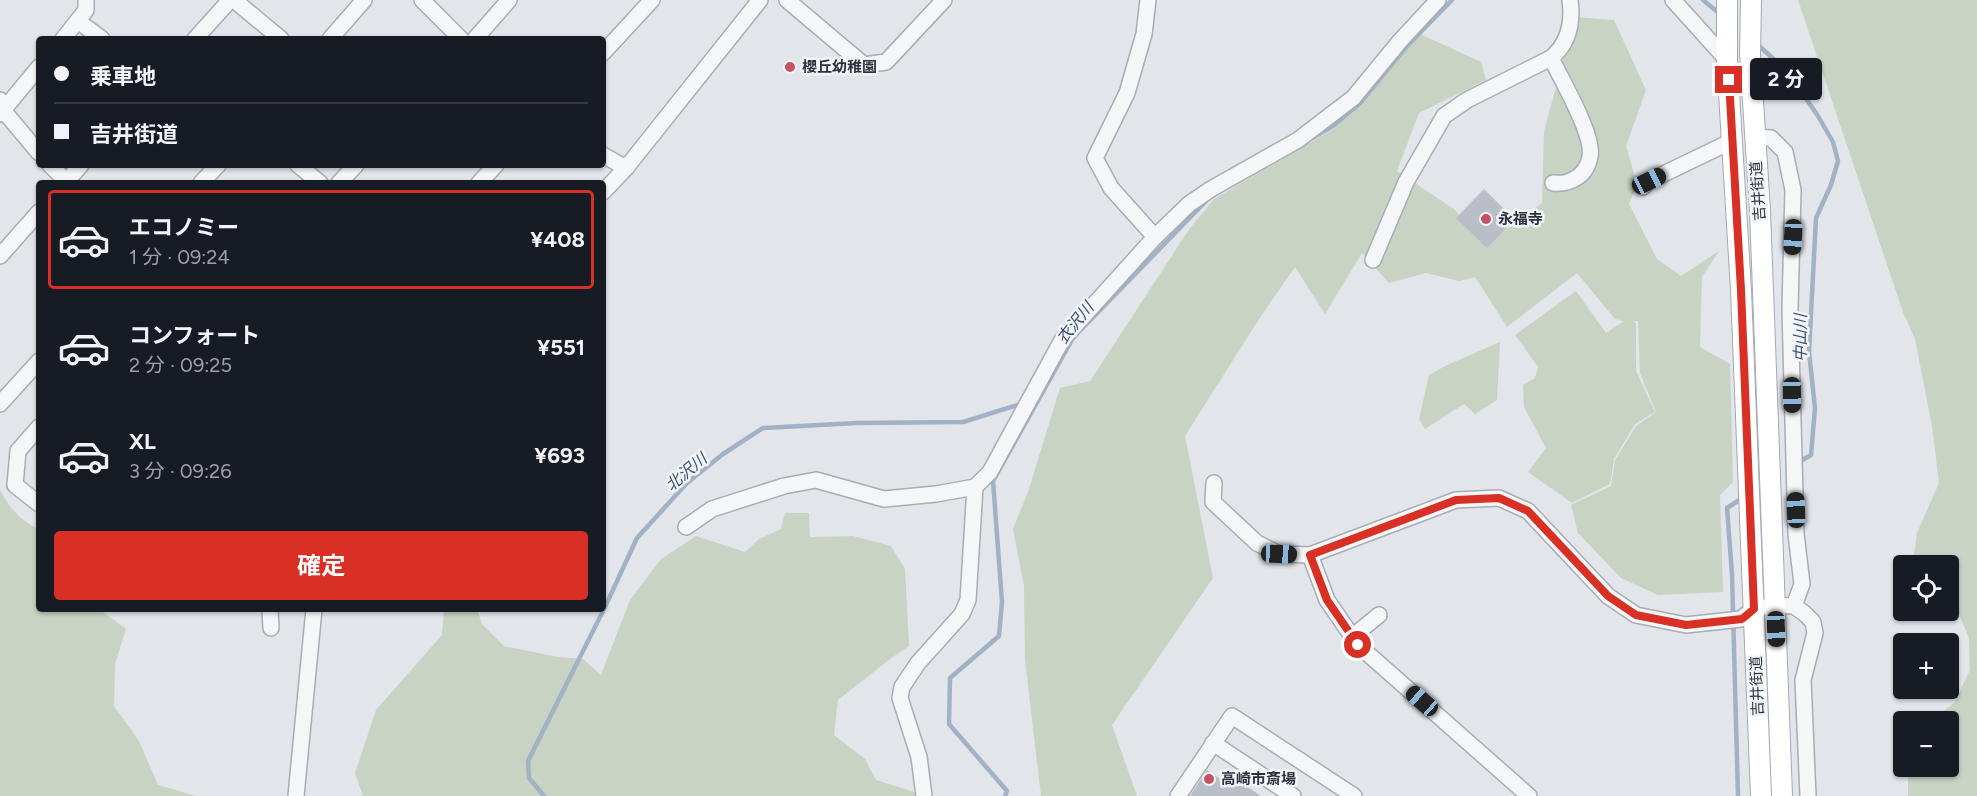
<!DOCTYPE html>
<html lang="ja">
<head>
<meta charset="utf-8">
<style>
	:root { --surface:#171b24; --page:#242831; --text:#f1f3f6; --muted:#9ea1a6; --line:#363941; --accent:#d93025 }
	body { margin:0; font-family:Figtree,"Noto Sans JP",sans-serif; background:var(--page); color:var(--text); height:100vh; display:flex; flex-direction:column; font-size:22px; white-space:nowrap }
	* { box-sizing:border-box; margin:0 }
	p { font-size:20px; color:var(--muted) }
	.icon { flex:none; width:33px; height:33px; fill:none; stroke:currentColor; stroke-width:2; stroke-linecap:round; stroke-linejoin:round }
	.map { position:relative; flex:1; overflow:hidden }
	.sheet { position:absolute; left:36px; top:180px; width:570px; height:432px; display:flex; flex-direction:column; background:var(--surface); border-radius:6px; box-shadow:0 2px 4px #0004 }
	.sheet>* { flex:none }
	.guide { position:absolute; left:36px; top:36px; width:570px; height:132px; border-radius:6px; box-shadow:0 2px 4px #0004; display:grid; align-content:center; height:132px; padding:0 18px; background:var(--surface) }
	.tools { position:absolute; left:1893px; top:555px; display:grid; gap:12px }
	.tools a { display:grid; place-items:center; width:66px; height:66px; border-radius:6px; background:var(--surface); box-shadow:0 2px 4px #0004; font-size:30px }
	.end { position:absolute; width:27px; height:27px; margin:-14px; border:8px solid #d93025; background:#fff; box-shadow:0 0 0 3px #fff }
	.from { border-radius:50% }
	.bubble { position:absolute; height:42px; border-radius:6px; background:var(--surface); box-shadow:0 2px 4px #0004; font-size:20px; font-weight:700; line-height:42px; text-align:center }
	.car { position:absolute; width:18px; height:36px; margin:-18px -9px; border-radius:8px; box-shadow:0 0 4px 2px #0007; background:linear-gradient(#222 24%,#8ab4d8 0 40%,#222 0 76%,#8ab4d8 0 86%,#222 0) }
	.guide b { display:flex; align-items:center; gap:21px; height:57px; font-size:22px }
	.guide b+b { border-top:2px solid var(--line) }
	.guide i { width:15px; height:15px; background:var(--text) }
	ul { padding:10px 0 0; list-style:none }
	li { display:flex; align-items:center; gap:18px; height:99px; margin:0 12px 9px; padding:0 6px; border:3px solid transparent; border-radius:6px }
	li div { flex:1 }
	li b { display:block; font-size:22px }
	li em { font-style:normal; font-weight:700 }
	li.active { border-color:var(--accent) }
	li>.icon { width:54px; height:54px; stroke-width:1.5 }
	.cta { display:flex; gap:12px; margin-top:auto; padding:12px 18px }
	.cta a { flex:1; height:69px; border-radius:6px; background:var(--accent); color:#fff; font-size:24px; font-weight:700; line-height:69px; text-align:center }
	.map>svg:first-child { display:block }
</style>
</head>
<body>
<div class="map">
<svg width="1977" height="796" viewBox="0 0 1977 796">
	<rect width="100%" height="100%" fill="#e2e5ea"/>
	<g fill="#c8d3c4">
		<path d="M1798,0H1977V796H1908V767L1948,766V722L1931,721L1954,703L1970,670L1969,638L1956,607L1949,598L1948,566L1923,565L1914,555L1917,533L1939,483L1932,426L1915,339L1903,312Z"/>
		<path d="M1575,17L1614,20L1646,90L1626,146L1637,184L1629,204L1657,259L1681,276L1719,251L1702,277L1700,347L1730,364L1733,482L1720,495L1723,592L1658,595L1621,578L1578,533L1571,505L1611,486L1615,460L1636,426L1656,412L1640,373L1638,321H1634L1636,324V371L1655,412L1635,424L1614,459L1610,484L1572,503L1528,472L1546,448L1524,407L1523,385L1535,378L1538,367L1515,335L1576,291L1606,333L1624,321L1615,319L1577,273L1507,327L1475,277L1459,281L1426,273L1389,283L1362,253L1325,314L1295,267L1259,319L1185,436L1213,578L1112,725L1137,796H1041L1025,660L1024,586L1013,529L1028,492L1060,388L1090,381L1190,228L1214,199L1335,128L1420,34L1481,62L1486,80L1419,113L1397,171L1454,209L1486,245L1542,203L1544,131Z"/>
		<path d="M1500,342L1497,400L1475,414L1464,404L1425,429L1419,419L1429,375L1447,365Z"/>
		<path d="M0,490C8,506 21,522 39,529V609H99L126,629L115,664L114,706L139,741L158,785L196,796H0Z"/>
		<path d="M785,513H809L810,537L853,536L891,546L905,569L909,646L890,659L838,700L834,735L865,759L876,780L914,792L921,796H363L355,773L376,710L442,635L444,609H477L482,624L504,646L558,657L583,659L601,675L630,600L661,559L696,536L745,552L759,539L781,529Z"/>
	</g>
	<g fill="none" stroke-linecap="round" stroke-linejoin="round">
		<g stroke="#a1b2c6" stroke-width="4.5">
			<path d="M1703,0L1720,14"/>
			<path d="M1757,44L1787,71L1818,116L1833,142L1838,161L1831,185L1816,218L1809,352L1815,408L1811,455L1797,463"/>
			<path d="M1312,138L1333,126L1360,103L1407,46L1452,0"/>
			<path d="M544,796L529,778L528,761L605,607L637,538L687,483L723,454L763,428L857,423L963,422L1024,403"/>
			<path d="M1005,796L1007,791L949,724L950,678L999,636L1002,602L993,481L1073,338L1209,198"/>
			<path d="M1738,796L1732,574L1727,508L1744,497"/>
		</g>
	</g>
	<g fill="#babec6">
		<path d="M1484,189L1515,220L1487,248L1456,218Z"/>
		<path d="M1207,770L1226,783L1231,776L1261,796H1190Z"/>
	</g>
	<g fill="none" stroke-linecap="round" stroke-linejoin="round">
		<defs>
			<g id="minor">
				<path d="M234,0L281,39"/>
				<path d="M422,0L461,39"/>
				<path d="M787,0L864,65L886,62L944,0"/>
				<path d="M1148,0L1144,34L1127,93L1095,158L1111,188L1155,237"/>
				<path d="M1673,0L1727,60"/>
				<path d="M78,21L102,39"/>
				<path d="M63,39L86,10V0"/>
				<path d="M195,39L230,0"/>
				<path d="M330,39L364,0"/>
				<path d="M475,39L509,0"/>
				<path d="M603,53L652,0"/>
				<path d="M1551,58C1562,80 1587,124 1590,147C1592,157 1587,170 1579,176C1571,182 1564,184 1553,183"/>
				<path d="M0,100L3,110L39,153"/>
				<path d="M0,114L39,67"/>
				<path d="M1754,137L1771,138L1785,152L1793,190L1790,309L1796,534L1802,584L1794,606"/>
				<path d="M603,155L626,168"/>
				<path d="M50,165L68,183"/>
				<path d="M298,165L320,183"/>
				<path d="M65,183L81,165"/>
				<path d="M201,183L218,165"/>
				<path d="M339,183L356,165"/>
				<path d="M479,183L496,165"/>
				<path d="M1643,187L1649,181L1732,141"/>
				<path d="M603,192L626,168L760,0"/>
				<path d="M0,256L39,212"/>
				<path d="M1373,260L1406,182L1444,116L1467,100L1551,58C1569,43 1573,22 1570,0"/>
				<path d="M0,404L39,361"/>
				<path d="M39,427L18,451L15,485L39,504"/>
				<path d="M1214,483L1213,502L1257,543L1279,554L1310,555L1456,500L1499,498L1528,511L1608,596L1636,615L1686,625L1741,619L1754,609L1775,605L1794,606L1804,613L1813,622L1815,633L1803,680L1808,796"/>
				<path d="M686,527L712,509L784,486L816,480L884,499L936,494L975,487"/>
				<path d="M1310,555L1327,600L1358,645L1529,796"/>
				<path d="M270,609L271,628"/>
				<path d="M1352,637L1379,615"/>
				<path d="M1213,743L1293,796"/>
				<path d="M296,796L314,609"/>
				<path d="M924,796L919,757L900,698L902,687L918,663L962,614L968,600L975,487L990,472L1062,340L1155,237L1189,204L1211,189L1298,140L1353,98L1400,41L1438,0"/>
				<path d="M1178,796L1232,716L1354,796"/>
			</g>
			<g id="major">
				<path d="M1727,0V60L1741,290L1761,796"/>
				<path d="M1751,0L1750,54L1760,211L1782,796"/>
			</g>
		</defs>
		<use href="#minor" stroke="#a8acb4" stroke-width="18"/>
		<use href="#major" stroke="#a3a9b4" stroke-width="22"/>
		<use href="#minor" stroke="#f5f6f8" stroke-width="15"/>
		<use href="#major" stroke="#fff" stroke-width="20"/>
	</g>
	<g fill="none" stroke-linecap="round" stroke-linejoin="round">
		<path stroke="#d93025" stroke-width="8" d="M1358,645L1327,600L1310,555L1456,500L1499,498L1528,511L1608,596L1636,615L1686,625L1742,619L1754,609L1741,290L1729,80"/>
	</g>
	<g fill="#c45262" stroke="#f2f4f7" stroke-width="2">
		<circle cx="790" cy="67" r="6"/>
		<circle cx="1486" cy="219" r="6"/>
		<circle cx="1209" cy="779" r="6"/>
	</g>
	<g text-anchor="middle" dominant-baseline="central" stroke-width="5" stroke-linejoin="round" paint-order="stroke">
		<g font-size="15" font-weight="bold" fill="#2c3340" stroke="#f2f4f7" text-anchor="start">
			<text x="802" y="67">櫻丘幼稚園</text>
			<text x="1498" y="219">永福寺</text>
			<text x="1221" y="779">高崎市斎場</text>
		</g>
		<g font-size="15" fill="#2c3340" stroke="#f2f4f7">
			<text transform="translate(1758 191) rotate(-94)">吉井街道</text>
			<text transform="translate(1757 686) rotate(-92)">吉井街道</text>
		</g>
		<g font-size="16" font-style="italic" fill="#395171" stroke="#f2f4f7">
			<text transform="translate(1075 323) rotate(-51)">衣沢川</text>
			<text transform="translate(1800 338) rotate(-90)">中山川</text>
			<text transform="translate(686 472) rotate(-40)">北沢川</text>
		</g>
	</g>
</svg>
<div class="tools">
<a><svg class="icon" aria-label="locate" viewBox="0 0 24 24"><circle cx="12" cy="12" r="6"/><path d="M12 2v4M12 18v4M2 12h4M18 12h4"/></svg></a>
<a>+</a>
<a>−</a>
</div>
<i class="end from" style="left:1358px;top:645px"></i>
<i class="end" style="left:1729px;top:80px"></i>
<div class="bubble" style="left:1750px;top:58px;width:72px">2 分</div>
<i class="car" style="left:1649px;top:181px;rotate:64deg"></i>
<i class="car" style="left:1793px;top:237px;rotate:183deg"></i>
<i class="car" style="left:1792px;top:395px;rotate:179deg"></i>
<i class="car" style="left:1796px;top:510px;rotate:358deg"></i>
<i class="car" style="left:1279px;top:554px;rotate:92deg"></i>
<i class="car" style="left:1776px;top:629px;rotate:178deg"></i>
<i class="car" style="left:1422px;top:701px;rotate:311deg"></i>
<div class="guide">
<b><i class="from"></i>乗車地</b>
<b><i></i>吉井街道</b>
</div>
<section class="sheet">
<ul>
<li class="active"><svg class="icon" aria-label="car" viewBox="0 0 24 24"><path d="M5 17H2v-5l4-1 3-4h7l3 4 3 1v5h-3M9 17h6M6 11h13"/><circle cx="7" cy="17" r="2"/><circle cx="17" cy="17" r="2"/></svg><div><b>エコノミー</b><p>1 分 · 09:24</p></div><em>¥408</em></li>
<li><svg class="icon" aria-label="car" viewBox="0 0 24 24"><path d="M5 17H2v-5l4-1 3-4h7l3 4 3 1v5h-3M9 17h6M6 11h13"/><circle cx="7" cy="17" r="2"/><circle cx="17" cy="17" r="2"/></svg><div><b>コンフォート</b><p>2 分 · 09:25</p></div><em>¥551</em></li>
<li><svg class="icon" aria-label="car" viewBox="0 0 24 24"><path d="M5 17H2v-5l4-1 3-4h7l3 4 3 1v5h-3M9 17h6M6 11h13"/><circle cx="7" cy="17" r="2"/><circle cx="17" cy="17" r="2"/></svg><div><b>XL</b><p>3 分 · 09:26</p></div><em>¥693</em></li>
</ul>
<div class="cta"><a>確定</a></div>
</section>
</div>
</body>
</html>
